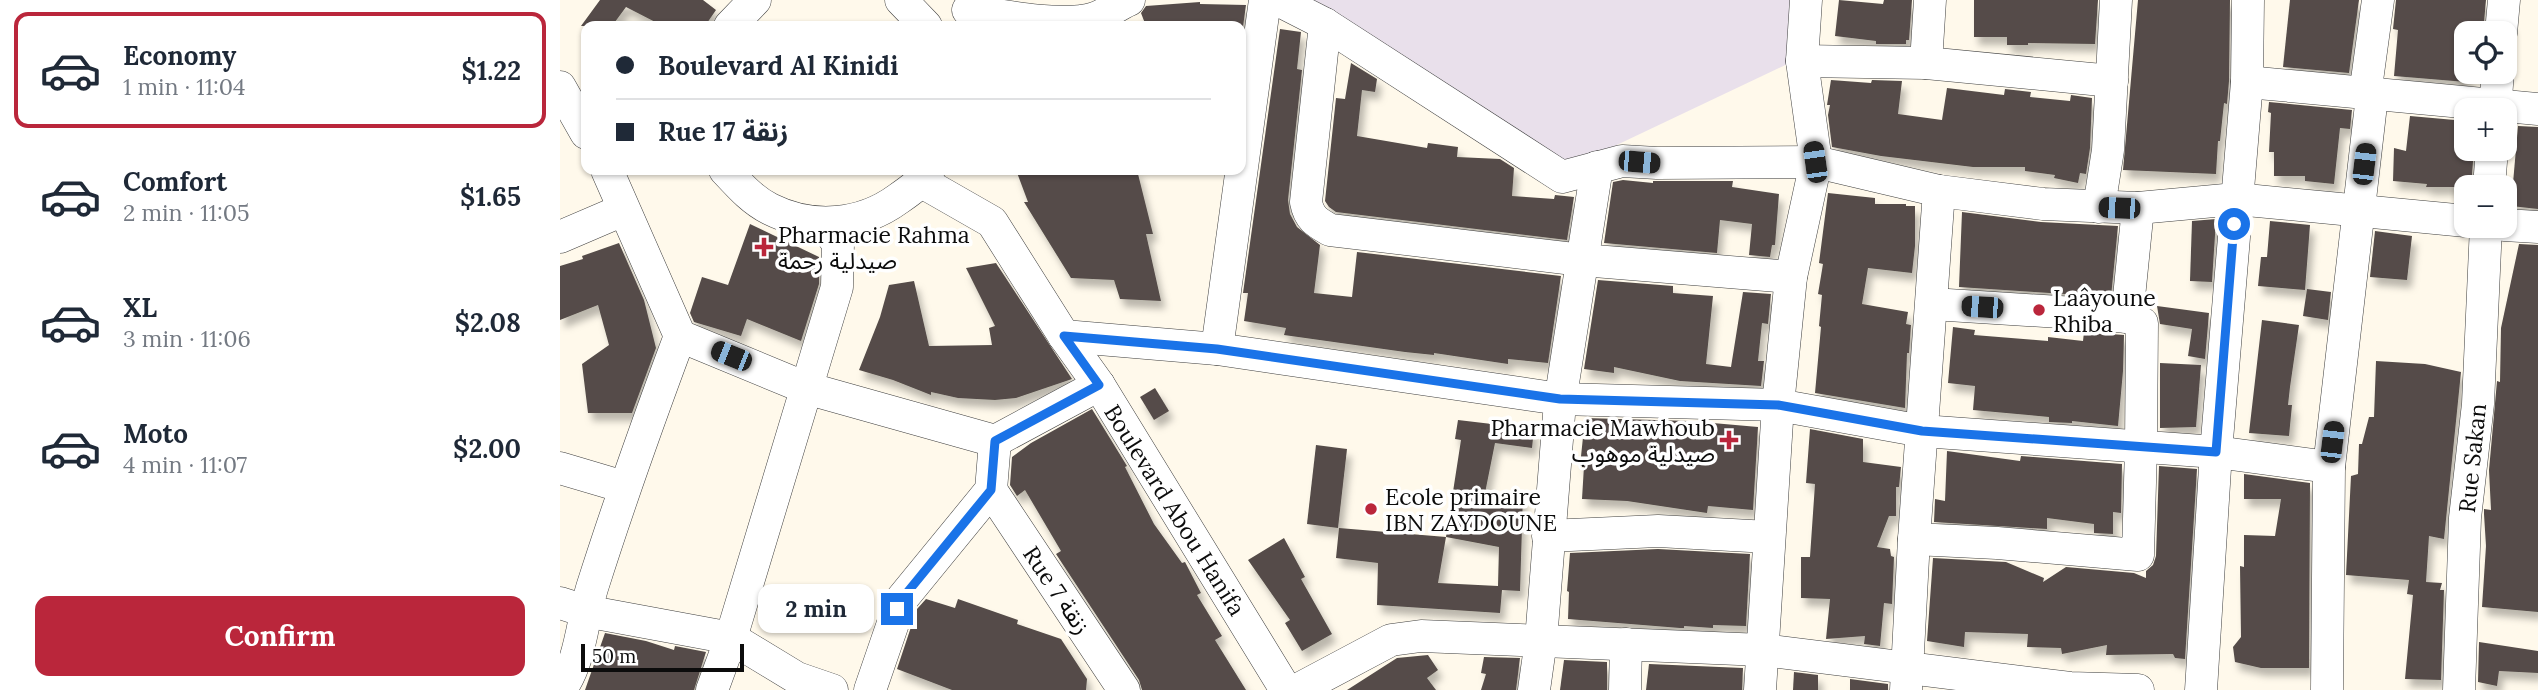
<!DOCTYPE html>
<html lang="en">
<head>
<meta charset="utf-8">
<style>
	:root { --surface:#fff; --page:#f2f2f3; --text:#1f2937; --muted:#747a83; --line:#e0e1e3; --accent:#ba263b }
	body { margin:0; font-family:Lora,"Noto Sans Arabic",serif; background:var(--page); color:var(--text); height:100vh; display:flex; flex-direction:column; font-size:26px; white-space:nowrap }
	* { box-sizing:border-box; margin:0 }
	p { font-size:23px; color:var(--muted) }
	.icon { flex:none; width:38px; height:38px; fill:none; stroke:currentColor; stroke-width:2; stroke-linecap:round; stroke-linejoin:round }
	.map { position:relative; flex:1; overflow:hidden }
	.side { display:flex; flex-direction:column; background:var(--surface); width:560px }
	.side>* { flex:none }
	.top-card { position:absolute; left:21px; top:21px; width:665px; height:154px; border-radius:14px; box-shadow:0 2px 5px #0004; display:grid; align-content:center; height:154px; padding:0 35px; background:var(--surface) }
	.tools { position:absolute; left:1894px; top:21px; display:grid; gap:14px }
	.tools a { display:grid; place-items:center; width:63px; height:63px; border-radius:14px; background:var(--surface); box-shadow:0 2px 5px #0004; font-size:35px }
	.scale { position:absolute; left:21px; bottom:18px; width:163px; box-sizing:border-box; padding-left:7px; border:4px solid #0c0c0c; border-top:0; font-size:19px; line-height:24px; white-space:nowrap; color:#0c0c0c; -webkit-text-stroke:5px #fff; paint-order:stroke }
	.end { position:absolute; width:32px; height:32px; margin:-16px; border:9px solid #1a73e8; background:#fff; box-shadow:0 0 0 4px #fff }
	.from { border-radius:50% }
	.bubble { position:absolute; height:49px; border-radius:14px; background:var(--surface); box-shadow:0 2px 5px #0004; font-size:23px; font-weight:700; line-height:49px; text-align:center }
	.car { position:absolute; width:21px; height:42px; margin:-21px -10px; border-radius:9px; box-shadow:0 0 5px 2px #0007; background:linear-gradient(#222 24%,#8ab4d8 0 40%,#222 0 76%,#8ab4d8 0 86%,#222 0) }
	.top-card b { display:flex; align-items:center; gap:24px; height:66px; font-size:26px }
	.top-card b+b { border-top:2px solid var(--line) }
	.top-card i { width:18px; height:18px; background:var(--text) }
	ul { padding:12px 0 0; list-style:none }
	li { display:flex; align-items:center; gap:21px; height:116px; margin:0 14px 10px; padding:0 21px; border:4px solid transparent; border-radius:14px }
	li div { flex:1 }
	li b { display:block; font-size:26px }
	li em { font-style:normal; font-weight:700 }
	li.active { border-color:var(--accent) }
	li>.icon { width:63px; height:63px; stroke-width:1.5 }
	.primary-button { display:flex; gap:14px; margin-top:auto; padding:14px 35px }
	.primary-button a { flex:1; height:80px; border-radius:14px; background:var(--accent); color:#fff; font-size:28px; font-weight:700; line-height:80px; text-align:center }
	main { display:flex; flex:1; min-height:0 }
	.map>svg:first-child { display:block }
</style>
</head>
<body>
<main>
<section class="side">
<ul>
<li class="active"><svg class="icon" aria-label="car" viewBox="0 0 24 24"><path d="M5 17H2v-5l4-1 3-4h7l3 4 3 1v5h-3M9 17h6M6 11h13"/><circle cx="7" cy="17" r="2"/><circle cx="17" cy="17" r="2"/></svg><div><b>Economy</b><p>1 min · 11:04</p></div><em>$1.22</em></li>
<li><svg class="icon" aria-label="car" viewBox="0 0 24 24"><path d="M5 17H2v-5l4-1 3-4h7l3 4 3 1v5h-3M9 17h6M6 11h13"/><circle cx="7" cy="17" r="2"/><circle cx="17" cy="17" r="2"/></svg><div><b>Comfort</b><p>2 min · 11:05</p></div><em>$1.65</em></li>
<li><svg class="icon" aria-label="car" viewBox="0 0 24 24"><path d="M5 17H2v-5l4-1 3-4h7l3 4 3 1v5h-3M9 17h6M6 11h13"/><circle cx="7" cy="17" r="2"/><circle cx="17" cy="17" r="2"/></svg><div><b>XL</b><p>3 min · 11:06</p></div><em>$2.08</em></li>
<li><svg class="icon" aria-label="car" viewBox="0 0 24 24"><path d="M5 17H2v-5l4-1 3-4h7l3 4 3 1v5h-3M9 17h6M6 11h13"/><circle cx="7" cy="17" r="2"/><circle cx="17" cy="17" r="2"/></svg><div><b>Moto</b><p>4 min · 11:07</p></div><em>$2.00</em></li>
</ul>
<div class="primary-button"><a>Confirm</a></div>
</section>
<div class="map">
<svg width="1978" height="690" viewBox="0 0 1978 690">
	<defs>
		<filter id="shadow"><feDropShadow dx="4.5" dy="8" stdDeviation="3.5" flood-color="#0004"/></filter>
	</defs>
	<rect width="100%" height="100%" fill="#fff9eb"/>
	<path fill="#e9e0eb" d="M714,0H1241L1236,60L1004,170Z"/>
	<g fill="#544c48" fill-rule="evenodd" filter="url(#shadow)">
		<path d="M40,0H143L156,10L145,26H103L66,7L52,26H21Z"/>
		<path d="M1279,0L1323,4L1324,0H1352L1349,40H1346V44H1316V41L1275,36Z"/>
		<path d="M1414,0H1538L1535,44L1468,43V45H1447V37H1414Z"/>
		<path d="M1578,0H1670L1669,81L1667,104L1664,103L1660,141H1658L1656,174L1563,170Z"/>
		<path d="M1730,0H1799L1789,73L1723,67Z"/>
		<path d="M1836,0H1926L1923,33H1906V82L1834,76L1838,30L1833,29Z"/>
		<path d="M640,2V4L686,5L681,41V26H586L581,13L586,6Z"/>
		<path d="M720,29L741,32L737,69L742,70L728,200L730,214L737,227L760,245L754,293L792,297L797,252L1001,276L988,363L948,359V364L874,353V355L845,352L724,335L726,328L684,321L688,293H683Z"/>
		<path d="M791,63L817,79L815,92L802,90L797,136L867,148L868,143L898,147L897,157L940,159L954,168L952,196L994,199L995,195L1014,197L1007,240L776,212L769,207L765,201L776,98L785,99Z"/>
		<path d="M1271,80L1311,83L1312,80L1342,81L1338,114L1382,120L1387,88L1444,95L1445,89L1471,92L1470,97L1510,101L1511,95L1532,98L1530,148L1526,174L1520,173L1518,183L1494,178L1495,175L1465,171V167H1413L1321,156L1272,147L1268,115L1270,105H1267Z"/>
		<path d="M1709,102L1792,110L1790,129L1780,128L1774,184L1745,181V176H1714V152H1709L1711,113L1708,112Z"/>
		<path d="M1850,116L1906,121V149H1914L1911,187H1866L1867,184L1833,181L1834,148L1846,151Z"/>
		<path d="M1958,126L1978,127V209L1951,206Z"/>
		<path d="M456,170H577L593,234H586L601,301L560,299L554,280L511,278L464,202H468Z"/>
		<path d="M1063,180L1093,183V181H1173L1172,187L1219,194L1215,245H1212L1210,257L1189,255L1192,224L1160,220L1157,253L1044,243L1053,182Z"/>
		<path d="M1268,193L1315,198V204H1346V206H1355V246L1352,273L1308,268L1302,304L1348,312L1346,324L1351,325L1349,353H1347L1345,408L1255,393L1261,327L1259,326L1262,295L1258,294L1263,264L1259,263Z"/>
		<path d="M1402,212L1481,222L1558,226L1551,297L1399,287Z"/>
		<path d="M1656,219L1652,282L1630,281L1632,221Z"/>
		<path d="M1710,221L1750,225L1745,290L1698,286L1701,257H1707Z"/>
		<path d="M190,224L259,257V284L241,341L187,319L181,336L134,322L130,313L142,277L168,285Z"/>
		<path d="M1815,231L1852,236L1847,280L1810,277Z"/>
		<path d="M59,243L84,300L96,348L72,413H28L22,364L49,345L38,305L0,320V266L23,259L22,256Z"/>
		<path d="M1959,244L1978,245V612L1922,607L1926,546L1924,514V509L1931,510L1929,470L1937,381L1940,382L1941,328Z"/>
		<path d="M436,263L512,379L456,398L435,400L398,398L371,392V395L333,380L299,370L320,317L329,285L354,281L369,346L432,345L429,328L435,326L406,268Z"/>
		<path d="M1038,280L1113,286V293L1153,296L1146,364L1171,367L1183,292L1211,294L1208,324L1202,323L1198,361H1204L1201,386L1120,381L1054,367V373L1024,369Z"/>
		<path d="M1747,289L1771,292L1768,320L1743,316Z"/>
		<path d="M1597,306L1649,313L1645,359L1628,356L1632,329L1600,324Z"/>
		<path d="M1702,320L1739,325L1730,387L1728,405H1732L1729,436L1689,433Z"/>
		<path d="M1393,327L1415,330L1414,335L1488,341V337L1523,341L1524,332L1564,335L1563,371L1558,426L1512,421V423L1489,422V417L1413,410L1415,386L1388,383Z"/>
		<path d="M1816,361L1865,364L1901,372L1884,539L1869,536L1866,582L1882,583L1880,590H1884L1881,680L1845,679L1853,595L1847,594L1849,580L1786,575L1791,476L1798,474L1799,444H1802L1809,417H1814Z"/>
		<path d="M1600,363L1641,365L1636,427L1600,428Z"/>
		<path d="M595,388L609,411L594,420L580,397Z"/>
		<path d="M532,409L567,466L565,467L594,524L622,563L625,562L641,593L637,595L662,636L655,640L686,690H582L579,680L496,554L501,551L465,490L457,496L450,485L452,457L471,443Z"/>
		<path d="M1025,418L1130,421L1198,427L1193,510L1148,506L1147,513L1067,501L1022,499L1024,466H1020Z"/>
		<path d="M898,420L974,429L972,448L935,443L925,493L963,495L960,591L942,590L940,613L817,605L818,563L776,558L779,528L886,537L901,440L895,439ZM886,537L939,547L938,586L878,583Z"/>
		<path d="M1250,429L1303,439V462L1341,467L1339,487H1336V516H1329L1317,547L1330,549L1331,556L1334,557L1332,604L1324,603L1320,646L1304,644L1305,636L1266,639L1270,599L1241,598V557H1250L1255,484L1246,483Z"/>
		<path d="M756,445L787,449L778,528L747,524Z"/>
		<path d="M1387,451L1460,461L1461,456L1562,464L1561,513L1553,512V534L1534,533V524L1487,518V529L1374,522L1375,499L1385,501Z"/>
		<path d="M1599,466L1637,469L1625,659L1615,658L1613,654L1546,655L1547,645L1502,654L1501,648L1467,647L1468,634L1405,632L1404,647L1367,641L1373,558L1446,562L1484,578L1483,582L1506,567L1574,573L1586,578V571L1593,565L1596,556Z"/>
		<path d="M1684,474L1750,483L1749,668H1701L1675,662L1673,647L1681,637L1680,566L1684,567V535L1715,536L1721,499H1684Z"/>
		<path d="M724,538L745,577L741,579L772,634L742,651L725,623L730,620L688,560Z"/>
		<path d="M1098,549L1190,554L1186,626L1153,625V628L1124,626V628H1120L1008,619L1009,592L1007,591L1010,553Z"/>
		<path d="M366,599L395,608L398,599L458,620L457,624L501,639L527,679L526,690H392L337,669L357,609Z"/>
		<path d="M45,633L86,641L114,650L115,646L146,652L134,690H25Z"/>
		<path d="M1919,642L1978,651V673L1939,671L1937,686L1918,682Z"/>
		<path d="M868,655L878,670L867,678L876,690H787L837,658Z"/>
		<path d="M924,657L960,658L956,690H921L926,674L921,673Z"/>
		<path d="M1004,660L1047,662V690H1000Z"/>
		<path d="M1089,664L1183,668L1182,690H1086Z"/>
		<path d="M1234,672L1258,675V690H1233Z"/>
		<path d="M1290,679L1328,684V690H1290Z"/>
	</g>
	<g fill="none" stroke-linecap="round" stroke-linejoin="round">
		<defs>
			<g id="minor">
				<path d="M341,0L366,26"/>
				<path d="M718,0L765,24L1002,177L1062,161L1097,163L1256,162L1379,191L1483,204L1578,208L1676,199L1906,221"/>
				<path d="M408,10C443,16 501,28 535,18C547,14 557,5 569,0"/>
				<path d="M765,24L746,202C749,218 756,222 770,230L1022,260L1231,277"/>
				<path d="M170,26L195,0"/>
				<path d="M1941,33L1944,0"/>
				<path d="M1242,61L1366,63L1552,81"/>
				<path d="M1366,63L1370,0"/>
				<path d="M1687,82L1978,109"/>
				<path d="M0,87L26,133"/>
				<path d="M1805,95L1818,0"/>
				<path d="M1935,110L1938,72"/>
				<path d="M47,170L120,336L246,388L435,441L539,385"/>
				<path d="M165,170C179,185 192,200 210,209C252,230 301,226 338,199C351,190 361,183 369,170"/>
				<path d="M362,182L432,222L504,336L539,385L726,690"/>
				<path d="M1929,187L1932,149"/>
				<path d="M1539,207L1548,150L1556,0"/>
				<path d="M1944,225L1978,227"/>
				<path d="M0,237L63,210"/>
				<path d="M1567,317L1578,208"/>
				<path d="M504,336L657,349L1000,399L1218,405L1362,431L1656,452L1769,467"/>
				<path d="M657,349L705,0"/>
				<path d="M0,468L64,487"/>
				<path d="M431,490L564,690"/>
				<path d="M988,536L1098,531L1209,537"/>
				<path d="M1354,539L1437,543L1578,555L1581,447L1582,323L1567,317L1547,315L1372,304"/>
				<path d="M0,603L25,611L171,638L237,678L272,690"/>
				<path d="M0,690C21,662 22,621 32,588C59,503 89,419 120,336"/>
				<path d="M152,690L171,638L277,287L278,244L264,223"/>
				<path d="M310,690L341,600L431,490L435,441"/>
				<path d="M737,690L831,640L861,636L1203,650L1510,688L1578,690"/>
				<path d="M974,690L981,640L1000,402L1037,167"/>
				<path d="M1065,690L1066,644"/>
				<path d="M1200,690L1218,405L1231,277L1256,162L1242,61L1246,0"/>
				<path d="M1346,690L1354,539L1379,191"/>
				<path d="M1641,690L1656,452L1687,82L1688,0"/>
				<path d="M1767,690L1769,467L1812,96"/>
				<path d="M1899,690L1905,518L1918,404L1926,226"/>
			</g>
		</defs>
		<use href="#minor" stroke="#3f3f3f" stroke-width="33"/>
		<use href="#minor" stroke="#fff" stroke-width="32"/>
	</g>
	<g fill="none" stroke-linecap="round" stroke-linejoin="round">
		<path stroke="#1a73e8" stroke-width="9" d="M337,609L341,600L431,490L435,441L539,385L504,336L657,349L1000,399L1218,405L1362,431L1656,452L1674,224"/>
	</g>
	<g fill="#ba263b" stroke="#fff" stroke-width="2.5">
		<path d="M200.5 236.5h7v7h7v7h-7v7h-7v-7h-7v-7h7z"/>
		<circle cx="1479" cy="310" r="7"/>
		<path d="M1165.5 429.5h7v7h7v7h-7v7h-7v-7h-7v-7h7z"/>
		<circle cx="811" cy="509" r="7"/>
	</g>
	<g text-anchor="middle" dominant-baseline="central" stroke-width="7" stroke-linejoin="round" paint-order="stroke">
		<g font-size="23" fill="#0c0c0c" stroke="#fff" text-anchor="start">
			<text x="218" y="234">Pharmacie Rahma<tspan x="218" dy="26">صيدلية رحمة</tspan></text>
			<text x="1493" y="297">Laâyoune<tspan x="1493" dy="26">Rhiba</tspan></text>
			<text x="1155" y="427" text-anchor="end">Pharmacie Mawhoub<tspan x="1155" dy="26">صيدلية موهوب</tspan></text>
			<text x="825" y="496">Ecole primaire<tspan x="825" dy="26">IBN ZAYDOUNE</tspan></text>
		</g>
		<g font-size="23" fill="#0c0c0c" stroke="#fff">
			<text transform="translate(1912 458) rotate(-84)">Rue Sakan</text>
			<text transform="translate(615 510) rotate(58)">Boulevard Abou Hanifa</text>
			<text transform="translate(497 590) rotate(56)">Rue 7 زنقة</text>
		</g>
	</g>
</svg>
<div class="tools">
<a><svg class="icon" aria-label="locate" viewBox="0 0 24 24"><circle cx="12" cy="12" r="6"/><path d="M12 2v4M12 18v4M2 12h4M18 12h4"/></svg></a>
<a>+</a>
<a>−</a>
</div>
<div class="scale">50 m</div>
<i class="end from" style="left:1674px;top:224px"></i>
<i class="end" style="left:337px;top:609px"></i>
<div class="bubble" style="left:198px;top:584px;width:116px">2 min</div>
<i class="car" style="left:1079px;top:162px;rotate:95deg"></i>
<i class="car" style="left:1255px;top:162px;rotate:352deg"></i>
<i class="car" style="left:1804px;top:164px;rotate:7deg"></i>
<i class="car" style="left:1559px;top:208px;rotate:272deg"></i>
<i class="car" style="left:1422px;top:307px;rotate:274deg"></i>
<i class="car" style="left:171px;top:356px;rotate:292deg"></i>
<i class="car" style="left:1772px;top:442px;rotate:7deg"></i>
<div class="top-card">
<b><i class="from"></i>Boulevard Al Kinidi</b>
<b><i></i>Rue 17 زنقة</b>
</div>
</div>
</main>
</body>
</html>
